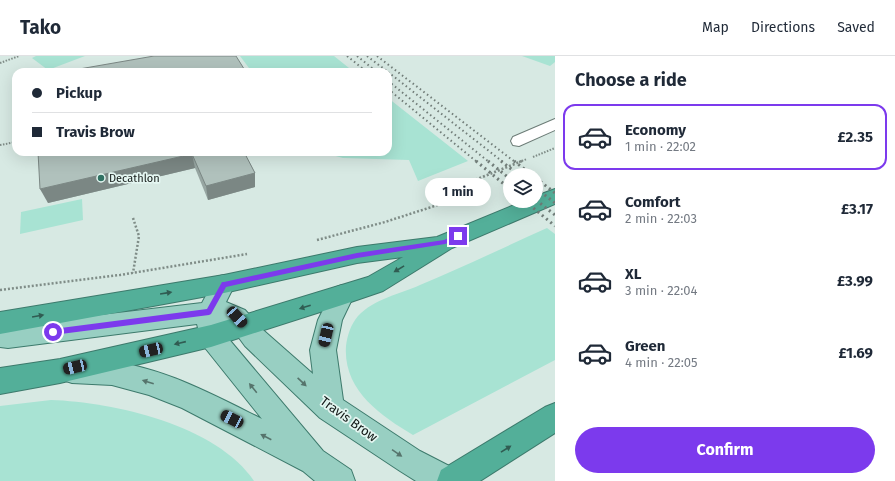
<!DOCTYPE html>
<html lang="en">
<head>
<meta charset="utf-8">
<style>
	:root { --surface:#fff; --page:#f2f2f3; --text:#1f2937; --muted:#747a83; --line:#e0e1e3; --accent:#7c3aed }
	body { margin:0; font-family:"Fira Sans",sans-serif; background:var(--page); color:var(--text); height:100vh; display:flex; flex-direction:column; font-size:15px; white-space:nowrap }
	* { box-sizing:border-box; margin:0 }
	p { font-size:13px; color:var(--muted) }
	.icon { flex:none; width:22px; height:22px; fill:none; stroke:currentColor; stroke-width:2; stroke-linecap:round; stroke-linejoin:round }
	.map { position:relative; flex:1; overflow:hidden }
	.details { display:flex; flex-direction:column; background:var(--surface); width:340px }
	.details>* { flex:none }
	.guide { position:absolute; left:12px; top:12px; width:380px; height:88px; border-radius:12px; box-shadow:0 4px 16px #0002; display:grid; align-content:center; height:88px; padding:0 20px; background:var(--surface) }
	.controls { position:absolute; left:503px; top:112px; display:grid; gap:8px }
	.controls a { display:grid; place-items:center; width:40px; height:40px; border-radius:50%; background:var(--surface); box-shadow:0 4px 16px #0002; font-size:20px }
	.end { position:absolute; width:18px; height:18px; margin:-9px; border:5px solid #7c3aed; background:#fff; box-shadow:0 0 0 2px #fff }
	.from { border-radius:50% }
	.bubble { position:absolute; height:28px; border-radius:14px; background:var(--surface); box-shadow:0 4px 16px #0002; font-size:13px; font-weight:700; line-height:28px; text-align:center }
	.car { position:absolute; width:12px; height:24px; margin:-12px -6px; border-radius:5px; box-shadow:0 0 3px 1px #0007; background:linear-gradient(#222 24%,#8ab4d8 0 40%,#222 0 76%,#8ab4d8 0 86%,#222 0) }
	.guide b { display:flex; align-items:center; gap:14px; height:38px; font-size:15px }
	.guide b+b { border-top:1px solid var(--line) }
	.guide i { width:10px; height:10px; background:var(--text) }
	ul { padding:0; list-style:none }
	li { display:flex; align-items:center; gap:12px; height:66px; margin:0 8px 6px; padding:0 12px; border:2px solid transparent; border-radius:12px }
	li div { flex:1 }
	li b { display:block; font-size:15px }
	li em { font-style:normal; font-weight:700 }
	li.selected { border-color:var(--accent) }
	li>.icon { width:36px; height:36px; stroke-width:1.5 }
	h2 { padding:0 20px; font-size:18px; line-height:48px }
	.action { display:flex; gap:8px; margin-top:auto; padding:8px 20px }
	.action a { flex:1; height:46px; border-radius:24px; background:var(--accent); color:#fff; font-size:16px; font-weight:700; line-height:46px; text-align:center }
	header { display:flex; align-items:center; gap:24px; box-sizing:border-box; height:56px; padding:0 20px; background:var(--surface); border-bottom:1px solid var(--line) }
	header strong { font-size:19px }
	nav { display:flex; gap:22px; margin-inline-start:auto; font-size:14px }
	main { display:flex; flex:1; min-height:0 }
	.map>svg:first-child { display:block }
</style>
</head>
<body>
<header>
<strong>Tako</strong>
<nav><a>Map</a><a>Directions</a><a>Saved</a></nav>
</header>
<main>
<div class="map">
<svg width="555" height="425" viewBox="0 0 555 425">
	<rect width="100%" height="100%" fill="#d7e9e3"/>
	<g fill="#a8e3d3">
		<path d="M36,0H85L48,14L32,2Z"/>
		<path d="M240,0H334L354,16H252Z"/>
		<path d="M522,0H555V6L550,10Z"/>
		<path d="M388,42L468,105L418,125L409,104L343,102L321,96H388Z"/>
		<path d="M82,143L83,164L20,178L21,156Z"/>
		<path d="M547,172L555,178V304L413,379C380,359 343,334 346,290C347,280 351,268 358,260C374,243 400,238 420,229C463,211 505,191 547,172Z"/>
		<path d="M51,344C114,346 216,369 254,425H0V350Z"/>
	</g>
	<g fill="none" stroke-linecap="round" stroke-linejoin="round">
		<defs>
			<path id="minor" d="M555,63V74L519,90L513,89L511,85L513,81Z"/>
			<path id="major" d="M224,219L232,221L235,228L226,246L245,254L263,274L313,318L310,294L318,264L334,232L342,229L350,232L354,239L342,264L336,294L343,344L420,395L457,414L461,425H416L400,415L320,362L245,290L229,268L221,266L222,275L323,395L351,414L355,425H315L303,415L182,352L149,339L112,329L72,327L63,324L59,315L63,306C74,302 84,303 96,304C155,307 210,337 262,363L202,288L197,268L8,292L0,291V269L8,270L202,247L216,221Z"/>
			<g id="highway">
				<path d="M555,133V148L452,192L383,235L342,249L211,291L60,327L0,338V312L60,303L211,269L368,221L403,201L357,207L224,237L0,278V256L224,219L357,191L437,181L524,145H536V140Z"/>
				<path d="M555,347V377L480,425H437L441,414L545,351Z"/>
			</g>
		</defs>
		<use href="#minor" stroke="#6c7c77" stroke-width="2"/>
		<use href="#major" stroke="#3d7a6c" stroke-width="2"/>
		<use href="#highway" stroke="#3d7a6c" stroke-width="2"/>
		<g stroke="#7f8c87" stroke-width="2" stroke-dasharray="1.5 1.5" stroke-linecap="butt">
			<path d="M0,7L19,0"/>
			<path d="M0,89L16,86"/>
			<path d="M533,101L555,92"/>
			<path d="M519,106L527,103"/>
		</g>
		<g stroke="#7f8c87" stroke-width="2.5" stroke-dasharray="2 2" stroke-linecap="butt">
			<path d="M133,162L139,180L133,217"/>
			<path d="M317,184L385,166L447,146L470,126L522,105"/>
			<path d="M0,234L120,219L247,198"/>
		</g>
		<use href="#minor" fill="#fff" fill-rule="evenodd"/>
		<use href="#major" fill="#98cfc2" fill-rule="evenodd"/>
		<use href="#highway" fill="#53af99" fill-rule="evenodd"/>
		<g stroke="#717d79" stroke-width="2" stroke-dasharray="1.5 3" stroke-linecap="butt">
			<path d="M347,0L367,16"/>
			<path d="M357,0L377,16"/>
			<path d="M367,0L388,16"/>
			<path d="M377,0L515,106"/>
			<path d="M388,16L503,106"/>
			<path d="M388,25L489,106"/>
			<path d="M388,33L477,106"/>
		</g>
		<g stroke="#717d79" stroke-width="3" stroke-dasharray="2 3.5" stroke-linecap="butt">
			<path d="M476,105L510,133"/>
			<path d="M488,105L510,123"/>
			<path d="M501,105L519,119"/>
			<path d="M514,105L532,119"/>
			<path d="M536,122L555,137"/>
			<path d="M536,132L555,147"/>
			<path d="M536,144L555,159"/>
			<path d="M525,145L555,170"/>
		</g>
	</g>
	<path fill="#97a6a2" d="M38,96L246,100L255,117V131L208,144L195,112L48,147Z"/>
	<g fill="#7b8784">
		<path d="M240,96H263L240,101Z"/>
		<path d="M192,98L195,112L48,147L40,133Z"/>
		<path d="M255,117V131L208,144L206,130Z"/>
	</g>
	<g fill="#b0c1bc" stroke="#7b8784">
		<path d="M154,0H236L246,16H62Z"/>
		<path d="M38,96H244L255,117L206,130L192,98L40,133Z"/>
	</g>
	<defs><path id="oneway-solid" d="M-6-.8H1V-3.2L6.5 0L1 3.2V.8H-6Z"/></defs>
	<g fill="#305c52">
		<use href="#oneway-solid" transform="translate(399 213) rotate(149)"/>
		<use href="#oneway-solid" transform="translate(166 237) rotate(-9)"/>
		<use href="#oneway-solid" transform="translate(305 251) rotate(162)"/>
		<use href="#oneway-solid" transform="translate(38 260) rotate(-10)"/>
		<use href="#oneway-solid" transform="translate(180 287) rotate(167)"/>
		<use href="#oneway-solid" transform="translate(506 393) rotate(-32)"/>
	</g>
	<g fill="#56746c">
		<use href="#oneway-solid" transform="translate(148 326) rotate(-163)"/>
		<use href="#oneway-solid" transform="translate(302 326) rotate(43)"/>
		<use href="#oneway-solid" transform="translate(253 332) rotate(-129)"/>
		<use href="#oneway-solid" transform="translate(266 381) rotate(-153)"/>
		<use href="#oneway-solid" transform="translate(397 397) rotate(34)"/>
	</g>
	<path fill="#7c3aed" d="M458,178L461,180V182L445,188L357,202L226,231L211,258L209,259L53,279L49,276L53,273L207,253L222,226H224L357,197L444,184Z"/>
	<circle fill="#307263" stroke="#e4f6f1" stroke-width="1.5" cx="101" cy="122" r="4"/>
	<g text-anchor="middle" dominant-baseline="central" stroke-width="3.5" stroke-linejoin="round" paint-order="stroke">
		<g font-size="11" fill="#131917" stroke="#e4f6f1" text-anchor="start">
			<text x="109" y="122">Decathlon</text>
		</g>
		<g font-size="13" fill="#131917" stroke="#e4f6f1">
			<text transform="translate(349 363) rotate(36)">Travis Brow</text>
		</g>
	</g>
</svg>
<div class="controls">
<a><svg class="icon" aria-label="layers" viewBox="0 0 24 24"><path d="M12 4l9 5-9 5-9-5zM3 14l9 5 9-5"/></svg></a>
</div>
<i class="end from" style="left:53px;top:276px"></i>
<i class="end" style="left:458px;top:180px"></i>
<div class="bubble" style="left:425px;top:122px;width:66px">1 min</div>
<i class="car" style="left:237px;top:261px;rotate:138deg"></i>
<i class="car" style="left:326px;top:279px;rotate:193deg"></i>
<i class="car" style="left:151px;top:294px;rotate:257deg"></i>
<i class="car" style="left:75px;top:311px;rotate:257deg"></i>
<i class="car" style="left:232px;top:363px;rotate:297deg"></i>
<div class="guide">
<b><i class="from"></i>Pickup</b>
<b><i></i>Travis Brow</b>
</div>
</div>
<section class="details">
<h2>Choose a ride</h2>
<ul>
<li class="selected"><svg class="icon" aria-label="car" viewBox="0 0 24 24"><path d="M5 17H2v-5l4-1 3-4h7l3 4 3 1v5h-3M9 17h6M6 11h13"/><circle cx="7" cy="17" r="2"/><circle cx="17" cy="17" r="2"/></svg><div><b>Economy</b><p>1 min · 22:02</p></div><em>£2.35</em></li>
<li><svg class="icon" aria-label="car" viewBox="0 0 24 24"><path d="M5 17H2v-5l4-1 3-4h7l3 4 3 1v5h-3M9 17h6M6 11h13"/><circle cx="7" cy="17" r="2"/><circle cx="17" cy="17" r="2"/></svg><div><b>Comfort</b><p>2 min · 22:03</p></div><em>£3.17</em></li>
<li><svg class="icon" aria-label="car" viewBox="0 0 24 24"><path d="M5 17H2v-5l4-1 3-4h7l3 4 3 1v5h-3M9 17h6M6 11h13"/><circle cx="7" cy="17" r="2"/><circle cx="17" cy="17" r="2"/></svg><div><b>XL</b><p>3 min · 22:04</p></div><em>£3.99</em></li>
<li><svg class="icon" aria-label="car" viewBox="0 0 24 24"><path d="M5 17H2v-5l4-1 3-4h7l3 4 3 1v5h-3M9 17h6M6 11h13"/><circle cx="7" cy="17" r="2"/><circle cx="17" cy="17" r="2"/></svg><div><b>Green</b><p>4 min · 22:05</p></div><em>£1.69</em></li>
</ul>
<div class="action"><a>Confirm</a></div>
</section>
</main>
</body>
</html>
